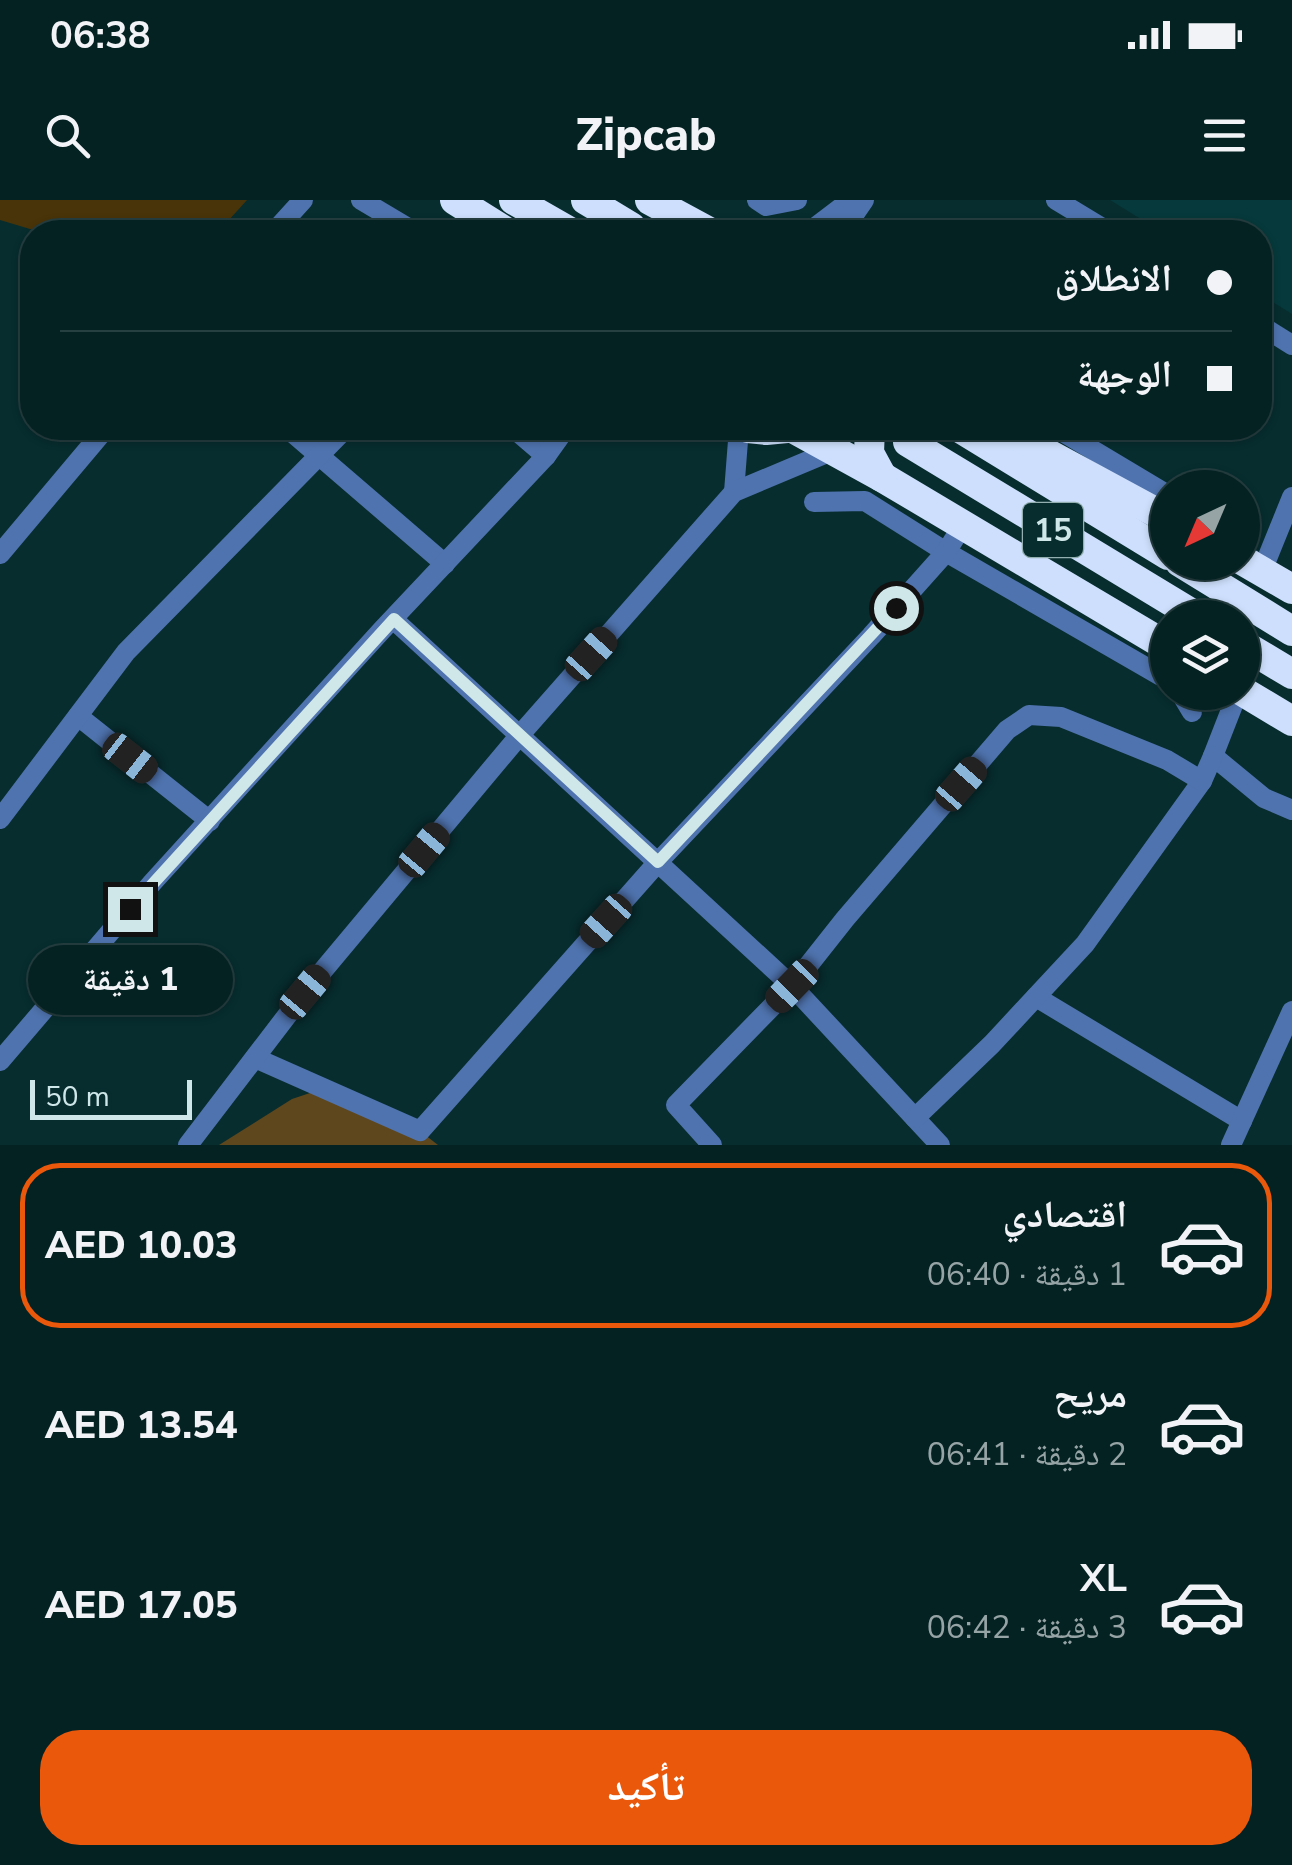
<!DOCTYPE html>
<html lang="ar">
<head>
<meta charset="utf-8">
<style>
	:root { --surface:#052223; --page:#132f30; --text:#f1f3f6; --muted:#97a4a6; --line:#263f41; --accent:#ea580c }
	body { margin:0; font-family:"Nunito Sans","Noto Naskh Arabic",sans-serif; background:var(--page); color:var(--text); direction:rtl; height:100vh; display:flex; flex-direction:column; font-size:38px; white-space:nowrap }
	* { box-sizing:border-box; margin:0 }
	p { font-size:32px; color:var(--muted) }
	.icon { flex:none; width:55px; height:55px; fill:none; stroke:currentColor; stroke-width:2; stroke-linecap:round; stroke-linejoin:round }
	.map { position:relative; height:945px; overflow:hidden; direction:ltr }
	.drawer { display:flex; flex-direction:column; background:var(--surface); flex:1 }
	.drawer>* { flex:none }
	.guide { position:absolute; left:20px; top:20px; width:1252px; height:220px; border-radius:40px; box-shadow:0 2px 8px #0004,0 0 0 2px var(--line); direction:rtl; display:grid; align-content:center; height:220px; padding:0 40px; background:var(--surface) }
	.needle { width:65px; rotate:224deg }
	.tools { position:absolute; left:1150px; top:270px; display:grid; gap:20px }
	.tools a { display:grid; place-items:center; width:110px; height:110px; border-radius:50%; background:var(--surface); box-shadow:0 2px 8px #0004,0 0 0 2px var(--line); font-size:50px }
	.scale { position:absolute; left:30px; bottom:25px; width:162px; box-sizing:border-box; padding-left:10px; border:5px solid #cfe7e8; border-top:0; font-size:28px; line-height:35px; white-space:nowrap; color:#cfe7e8; -webkit-text-stroke:8px #072d2f; paint-order:stroke }
	.end { position:absolute; width:45px; height:45px; margin:-22px; border:12px solid #cfe7e8; background:#111; box-shadow:0 0 0 5px #111 }
	.from { border-radius:50% }
	.bubble { position:absolute; height:70px; border-radius:35px; background:var(--surface); box-shadow:0 2px 8px #0004,0 0 0 2px var(--line); font-size:32px; font-weight:800; line-height:70px; text-align:center; direction:rtl }
	.car { position:absolute; width:30px; height:60px; margin:-30px -15px; border-radius:12px; box-shadow:0 0 8px 2px #0007; background:linear-gradient(#222 24%,#8ab4d8 0 40%,#222 0 76%,#8ab4d8 0 86%,#222 0) }
	.guide b { display:flex; align-items:center; gap:35px; height:95px; font-size:38px }
	.guide b+b { border-top:2px solid var(--line) }
	.guide i { width:25px; height:25px; background:var(--text) }
	ul { padding:18px 0 0; list-style:none }
	li { display:flex; align-items:center; gap:30px; height:165px; margin:0 20px 15px; padding:0 20px; border:5px solid transparent; border-radius:40px }
	li div { flex:1 }
	li b { display:block; font-size:38px }
	li em { font-style:normal; font-weight:800 }
	li.active { border-color:var(--accent) }
	li>.icon { width:90px; height:90px; stroke-width:1.5 }
	.cta { display:flex; gap:20px; margin-top:auto; padding:20px 40px }
	.cta a { flex:1; height:115px; border-radius:40px; background:var(--accent); color:#fff; font-size:40px; font-weight:800; line-height:115px; text-align:center }
	.status { display:flex; justify-content:space-between; align-items:center; height:70px; padding:0 50px; background:var(--surface); direction:ltr }
	.status svg { height:28px; fill:currentColor }
	header { display:flex; justify-content:space-between; align-items:center; height:130px; padding:0 40px; background:var(--surface); font-size:45px; font-weight:800 }
	.map>svg:first-child { display:block }
</style>
</head>
<body>
<div class="status"><b>06:38</b><svg viewBox="0 0 49 12"><path d="M0 12V9h3v3zM5 12V6h3v6zM10 12V3h3v9zM15 12V0h3v12zM26 1h20v11H26zM47 4h2v5h-2z"/></svg></div>
<header><svg class="icon" aria-label="menu" viewBox="0 0 24 24"><path d="M4 6h16M4 12h16M4 18h16"/></svg>Zipcab<svg class="icon" aria-label="search" viewBox="0 0 24 24"><circle cx="10" cy="10" r="6"/><path d="M15 15l6 6"/></svg></header>
<div class="map">
<svg width="1292" height="945" viewBox="0 0 1292 945">
	<rect width="100%" height="100%" fill="#072d2f"/>
	<path fill="#06393b" d="M1110,0H1292V114L1260,94V32H1162Z"/>
	<path fill="#493409" d="M0,0H247L218,32H40L0,20Z"/>
	<path fill="#5e471d" d="M325,888L420,931L438,945H219L292,899Z"/>
	<g fill="none" stroke-linecap="round" stroke-linejoin="round">
		<g stroke="#4f73ae" stroke-width="20">
			<path d="M361,0L415,32"/>
			<path d="M757,0L766,6L797,0"/>
			<path d="M1056,0L1109,32"/>
			<path d="M274,32L303,0"/>
			<path d="M809,32L851,0"/>
			<path d="M842,32L864,0"/>
			<path d="M1260,125L1292,145"/>
			<path d="M287,228L445,364"/>
			<path d="M513,228L546,256"/>
			<path d="M1056,228L1168,295"/>
			<path d="M734,292L739,228"/>
			<path d="M814,302L865,301L946,352L1168,480"/>
			<path d="M0,354L106,228"/>
			<path d="M1253,360L1262,371L1292,297"/>
			<path d="M393,419L792,786L940,945"/>
			<path d="M1180,492L1192,512"/>
			<path d="M1238,492L1213,556L1264,598L1292,610"/>
			<path d="M78,516L210,621"/>
			<path d="M0,619L126,452L346,228"/>
			<path d="M1036,797L1242,921"/>
			<path d="M255,858L420,931L659,661L871,436L946,352L963,325"/>
			<path d="M0,861L152,683L382,430L546,256L566,228"/>
			<path d="M915,918L992,844L1085,744L1202,581"/>
			<path d="M188,945L305,792L519,536L734,292L834,250"/>
			<path d="M712,945L676,905L792,786L845,719L1007,530L1029,515L1061,517L1167,560L1202,581L1213,556"/>
			<path d="M1231,945L1292,811"/>
		</g>
		<g stroke="#cddffc" stroke-width="30">
			<path d="M455,0L506,32"/>
			<path d="M514,0L570,32"/>
			<path d="M586,0L631,27"/>
			<path d="M650,0L709,32"/>
			<path d="M748,228L766,230L787,228"/>
			<path d="M793,228L882,277L1168,447"/>
			<path d="M870,228L869,253L882,277"/>
			<path d="M960,228L1168,355"/>
			<path d="M1005,228L1048,254L1168,319"/>
			<path d="M908,242L1199,418"/>
			<path d="M1242,360L1292,389"/>
			<path d="M1180,362L1292,431"/>
			<path d="M1242,444L1292,474"/>
			<path d="M1242,491L1292,521"/>
		</g>
	</g>
	<g fill="none" stroke-linecap="round" stroke-linejoin="round">
		<path stroke="#cfe7e8" stroke-width="12" d="M130,709L394,419L658,662L896,408"/>
	</g>
	<g text-anchor="middle" dominant-baseline="central" stroke-width="8" stroke-linejoin="round" paint-order="stroke">
		<rect fill="#072d2f" stroke="#93afb0" stroke-width="2.5" x="1023" y="303" width="60" height="54" rx="8"/>
		<g font-size="32" font-weight="bold" fill="#cfe7e8">
			<text x="1053" y="330">15</text>
		</g>
	</g>
</svg>
<div class="tools">
<a><svg class="needle" viewBox="-14 -14 28 28"><path d="M0-13l5 13h-10z" fill="#e53935"/><path d="M0 13l5-13h-10z" fill="#97a4a6"/></svg></a>
<a><svg class="icon" aria-label="layers" viewBox="0 0 24 24"><path d="M12 4l9 5-9 5-9-5zM3 14l9 5 9-5"/></svg></a>
</div>
<div class="scale">50 m</div>
<i class="end from" style="left:896px;top:408px"></i>
<i class="end" style="left:130px;top:709px"></i>
<div class="bubble" style="left:28px;top:745px;width:205px">1 دقيقة</div>
<i class="car" style="left:591px;top:454px;rotate:42deg"></i>
<i class="car" style="left:130px;top:558px;rotate:128deg"></i>
<i class="car" style="left:961px;top:584px;rotate:41deg"></i>
<i class="car" style="left:424px;top:650px;rotate:40deg"></i>
<i class="car" style="left:606px;top:721px;rotate:222deg"></i>
<i class="car" style="left:792px;top:786px;rotate:224deg"></i>
<i class="car" style="left:305px;top:792px;rotate:40deg"></i>
<div class="guide">
<b><i class="from"></i>الانطلاق</b>
<b><i></i>الوجهة</b>
</div>
</div>
<section class="drawer">
<ul>
<li class="active"><svg class="icon" aria-label="car" viewBox="0 0 24 24"><path d="M5 17H2v-5l4-1 3-4h7l3 4 3 1v5h-3M9 17h6M6 11h13"/><circle cx="7" cy="17" r="2"/><circle cx="17" cy="17" r="2"/></svg><div><b>اقتصادي</b><p>1 دقيقة · 06:40</p></div><em>AED 10.03</em></li>
<li><svg class="icon" aria-label="car" viewBox="0 0 24 24"><path d="M5 17H2v-5l4-1 3-4h7l3 4 3 1v5h-3M9 17h6M6 11h13"/><circle cx="7" cy="17" r="2"/><circle cx="17" cy="17" r="2"/></svg><div><b>مريح</b><p>2 دقيقة · 06:41</p></div><em>AED 13.54</em></li>
<li><svg class="icon" aria-label="car" viewBox="0 0 24 24"><path d="M5 17H2v-5l4-1 3-4h7l3 4 3 1v5h-3M9 17h6M6 11h13"/><circle cx="7" cy="17" r="2"/><circle cx="17" cy="17" r="2"/></svg><div><b>XL</b><p>3 دقيقة · 06:42</p></div><em>AED 17.05</em></li>
</ul>
<div class="cta"><a>تأكيد</a></div>
</section>
</body>
</html>
